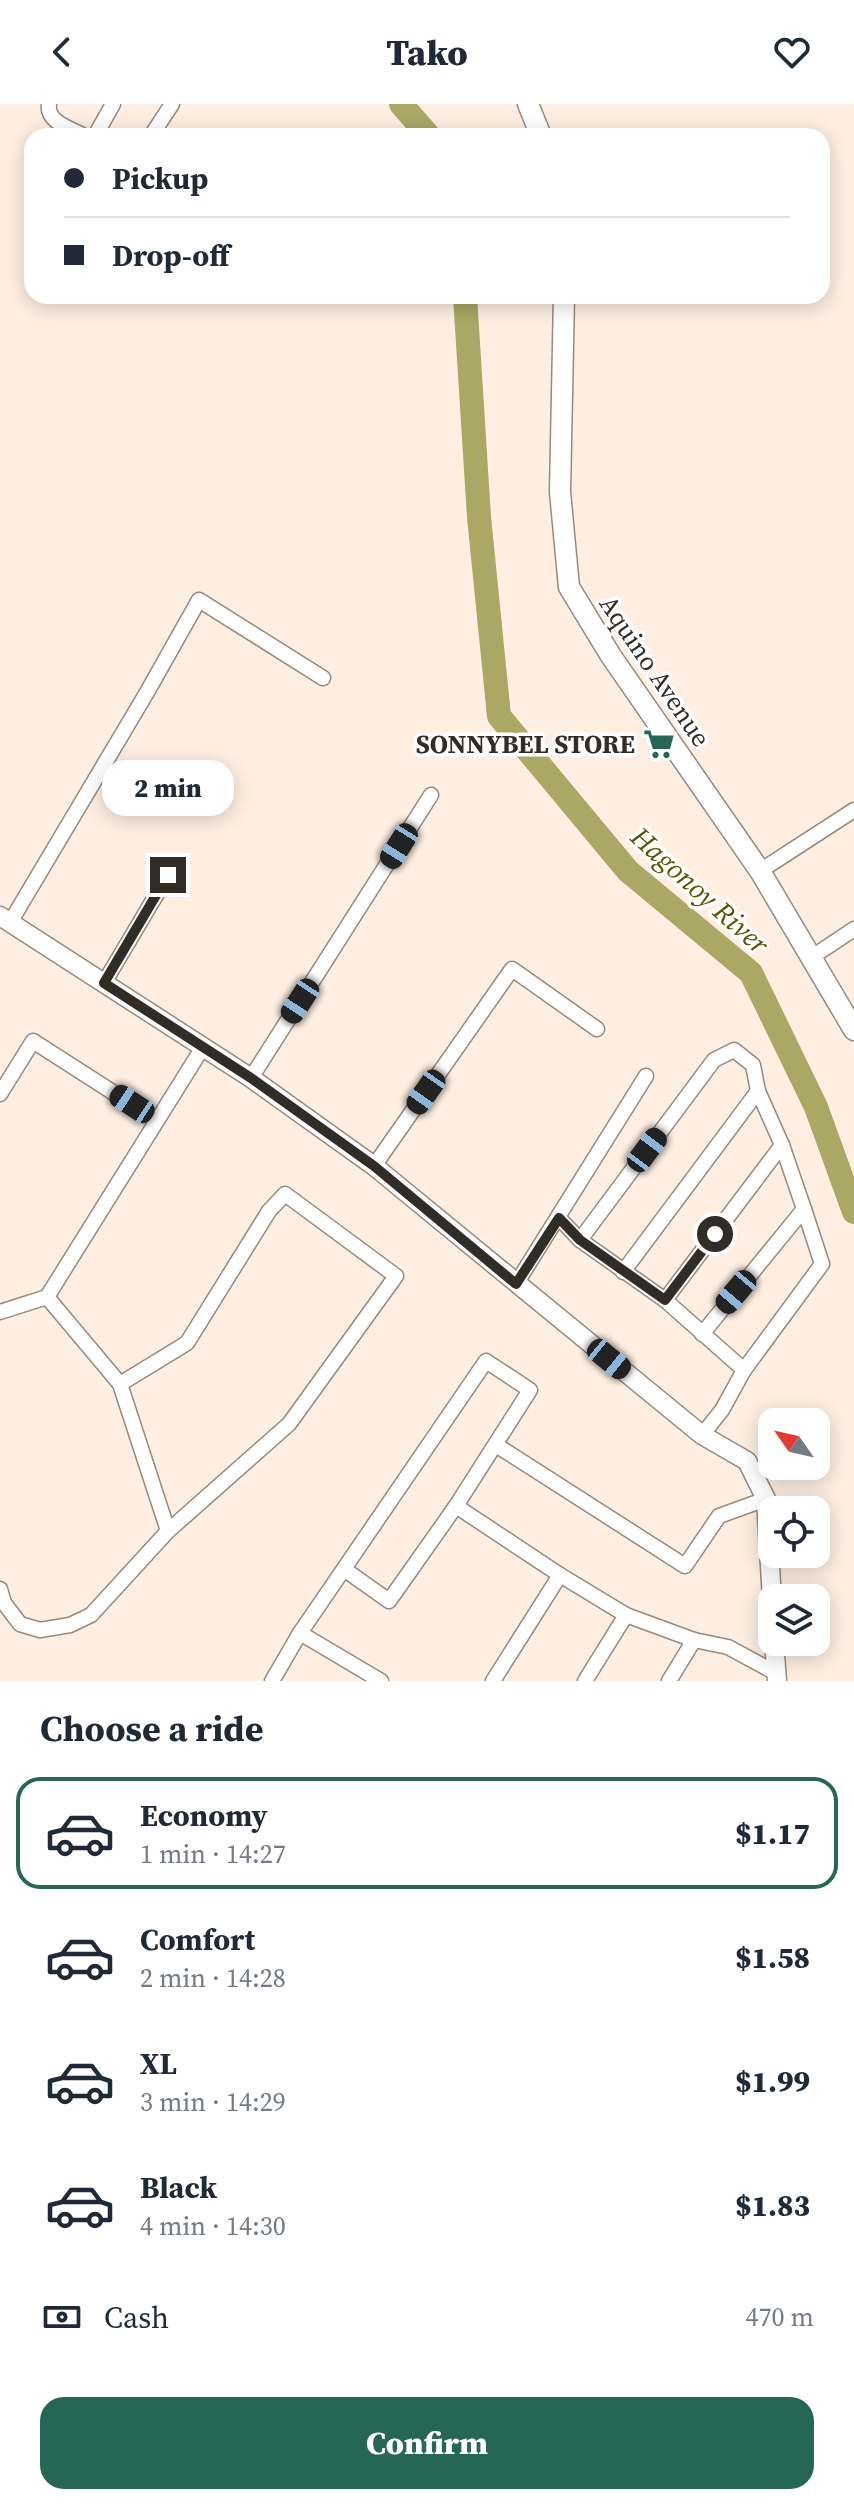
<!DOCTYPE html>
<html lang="en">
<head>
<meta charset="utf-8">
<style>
	:root { --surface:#fff; --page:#f2f2f3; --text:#1f2937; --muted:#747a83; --line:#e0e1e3; --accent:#266654 }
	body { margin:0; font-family:"Source Serif 4",serif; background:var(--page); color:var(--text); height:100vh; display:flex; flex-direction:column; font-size:30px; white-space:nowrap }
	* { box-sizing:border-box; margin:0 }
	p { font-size:26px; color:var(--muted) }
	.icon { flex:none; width:44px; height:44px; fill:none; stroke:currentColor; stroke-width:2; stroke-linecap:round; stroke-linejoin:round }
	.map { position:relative; height:1577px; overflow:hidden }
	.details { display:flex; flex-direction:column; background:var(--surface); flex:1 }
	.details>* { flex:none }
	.hud { position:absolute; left:24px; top:24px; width:806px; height:176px; border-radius:24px; box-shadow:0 4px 20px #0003; display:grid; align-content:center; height:176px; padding:0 40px; background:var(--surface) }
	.needle { width:52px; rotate:304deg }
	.fabs { position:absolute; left:758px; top:1304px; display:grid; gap:16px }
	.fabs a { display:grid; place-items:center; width:72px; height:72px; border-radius:16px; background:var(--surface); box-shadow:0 4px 20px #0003; font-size:40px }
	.end { position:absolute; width:36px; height:36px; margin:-18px; border:10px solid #322c27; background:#fff; box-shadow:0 0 0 4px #fff }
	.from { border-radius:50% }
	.bubble { position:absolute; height:56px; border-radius:24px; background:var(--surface); box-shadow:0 4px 20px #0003; font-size:26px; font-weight:800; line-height:56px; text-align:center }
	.car { position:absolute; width:24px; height:48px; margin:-24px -12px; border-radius:10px; box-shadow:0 0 6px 2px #0007; background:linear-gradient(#222 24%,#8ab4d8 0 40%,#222 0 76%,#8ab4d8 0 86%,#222 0) }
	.hud b { display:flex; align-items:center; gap:28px; height:76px; font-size:30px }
	.hud b+b { border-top:2px solid var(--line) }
	.hud i { width:20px; height:20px; background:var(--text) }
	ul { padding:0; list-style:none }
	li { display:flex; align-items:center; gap:24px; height:112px; margin:0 16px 12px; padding:0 24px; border:4px solid transparent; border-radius:24px }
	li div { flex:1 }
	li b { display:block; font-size:30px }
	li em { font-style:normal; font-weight:800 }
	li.current { border-color:var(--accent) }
	li>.icon { width:72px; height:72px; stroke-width:1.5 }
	h2 { padding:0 40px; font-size:36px; line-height:96px }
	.pay { display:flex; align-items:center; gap:20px; height:88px; padding:0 40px; font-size:30px }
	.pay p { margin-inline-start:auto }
	.action { display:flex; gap:16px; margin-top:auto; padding:16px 40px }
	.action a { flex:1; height:92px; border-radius:24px; background:var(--accent); color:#fff; font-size:32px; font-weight:800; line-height:92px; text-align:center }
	header { display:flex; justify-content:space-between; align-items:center; height:104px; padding:0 40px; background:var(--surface); font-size:36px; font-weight:800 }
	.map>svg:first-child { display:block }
</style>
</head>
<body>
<header><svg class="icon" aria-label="back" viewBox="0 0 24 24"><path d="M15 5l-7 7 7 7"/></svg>Tako<svg class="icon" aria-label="heart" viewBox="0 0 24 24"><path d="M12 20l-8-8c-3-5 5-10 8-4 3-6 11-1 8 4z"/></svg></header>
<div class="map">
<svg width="854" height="1577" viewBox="0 0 854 1577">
	<rect width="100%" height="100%" fill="#feefe2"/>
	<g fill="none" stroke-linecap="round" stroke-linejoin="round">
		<g stroke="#aba765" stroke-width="24">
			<path d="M401,0L429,32"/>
			<path d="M465,192L479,413L499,612L628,767L751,869L816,1003L854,1108"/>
		</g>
		<defs>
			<g id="minor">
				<path d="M49,0C46,18 70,24 84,32"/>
				<path d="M95,32L113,0"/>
				<path d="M151,32L172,0"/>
				<path d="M760,767L854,706"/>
				<path d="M11,817L146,590L199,496L323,574"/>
				<path d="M812,853L854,825"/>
				<path d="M104,879L168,771"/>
				<path d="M251,974L431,691"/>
				<path d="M0,990L33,937L156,1016"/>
				<path d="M374,1062L512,865L597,925"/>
				<path d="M559,1114L580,1136"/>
				<path d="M623,1168L758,987"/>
				<path d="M516,1180L646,972"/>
				<path d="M47,1193L120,1280L168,1427"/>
				<path d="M665,1196L782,1041"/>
				<path d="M0,1208L47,1193L203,943"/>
				<path d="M702,1230L804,1105L822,1160L744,1266"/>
				<path d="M702,1331L722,1306L744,1266L665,1196L580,1136L714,956L734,946L753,961L758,987L782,1041L804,1105"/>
				<path d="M496,1341L685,1462L719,1412L766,1395"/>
				<path d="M456,1402L560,1471L626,1511L694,1536L728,1543L776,1569"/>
				<path d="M0,1485L4,1499L20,1520L40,1526L70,1521L91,1511L168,1427L289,1320L396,1172L285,1090L269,1107L187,1239L120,1280"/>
				<path d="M300,1529L381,1577"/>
				<path d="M272,1577L300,1529L486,1257L530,1286L456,1402L389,1497L344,1465"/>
				<path d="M493,1577L560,1471"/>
				<path d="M585,1577L626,1511"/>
				<path d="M669,1577L694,1536"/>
			</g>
			<g id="tertiary">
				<path d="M0,812L251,974L374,1062L702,1331L747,1357L766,1395L772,1496"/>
				<path d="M774,1538L777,1577"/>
			</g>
			<g id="secondary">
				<path d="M528,0L541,32"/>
				<path d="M564,192L560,388L569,483L611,552L760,767L854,926"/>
			</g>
		</defs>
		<use href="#minor" stroke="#97897e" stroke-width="17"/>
		<use href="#tertiary" stroke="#97897e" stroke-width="21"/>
		<use href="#secondary" stroke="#97897e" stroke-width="23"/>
		<use href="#minor" stroke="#fff" stroke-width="14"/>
		<use href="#tertiary" stroke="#fff" stroke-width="18"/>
		<use href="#secondary" stroke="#fff" stroke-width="20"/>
	</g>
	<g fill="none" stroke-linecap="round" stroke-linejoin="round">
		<path stroke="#322c27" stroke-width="10" d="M168,771L104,879L251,974L374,1062L516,1180L559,1114L580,1136L665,1196L715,1130"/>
	</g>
	<defs>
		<symbol id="supermarket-bare" viewBox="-9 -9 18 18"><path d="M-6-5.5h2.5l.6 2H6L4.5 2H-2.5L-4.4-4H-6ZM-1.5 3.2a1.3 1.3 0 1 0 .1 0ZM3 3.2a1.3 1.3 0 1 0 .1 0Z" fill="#266654" stroke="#fff" stroke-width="2.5" paint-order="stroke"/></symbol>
	</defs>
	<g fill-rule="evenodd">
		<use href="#supermarket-bare" x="637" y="618" width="44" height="44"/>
	</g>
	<g text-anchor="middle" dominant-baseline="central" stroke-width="7" stroke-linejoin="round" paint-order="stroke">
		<g font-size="26" fill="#322c27" stroke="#fff">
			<text transform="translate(655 567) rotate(56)">Aquino Avenue</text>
		</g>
		<g font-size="26" font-weight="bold" fill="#322c27" stroke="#fff" text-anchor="end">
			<text x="635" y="640">SONNYBEL STORE</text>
		</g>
		<g font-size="28" font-style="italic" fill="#5a5500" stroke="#fff">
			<text transform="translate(700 786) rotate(42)">Hagonoy River</text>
		</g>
	</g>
</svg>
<div class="fabs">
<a><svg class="needle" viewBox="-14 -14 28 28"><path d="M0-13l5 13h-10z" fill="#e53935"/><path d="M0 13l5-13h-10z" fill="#747a83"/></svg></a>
<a><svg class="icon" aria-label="locate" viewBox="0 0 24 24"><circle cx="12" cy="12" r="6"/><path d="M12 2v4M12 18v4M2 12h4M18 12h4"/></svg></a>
<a><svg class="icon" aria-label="layers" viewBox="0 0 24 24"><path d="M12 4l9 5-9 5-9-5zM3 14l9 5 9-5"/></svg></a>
</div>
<i class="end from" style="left:715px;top:1130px"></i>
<i class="end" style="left:168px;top:771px"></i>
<div class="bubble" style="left:102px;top:656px;width:132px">2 min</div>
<i class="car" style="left:399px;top:742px;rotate:212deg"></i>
<i class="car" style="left:300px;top:897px;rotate:213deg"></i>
<i class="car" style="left:426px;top:988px;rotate:215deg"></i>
<i class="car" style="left:132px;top:1000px;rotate:303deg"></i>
<i class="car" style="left:647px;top:1046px;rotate:37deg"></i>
<i class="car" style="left:736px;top:1188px;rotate:220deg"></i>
<i class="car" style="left:609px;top:1255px;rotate:129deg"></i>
<div class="hud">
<b><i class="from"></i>Pickup</b>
<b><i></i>Drop-off</b>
</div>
</div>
<section class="details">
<h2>Choose a ride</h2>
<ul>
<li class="current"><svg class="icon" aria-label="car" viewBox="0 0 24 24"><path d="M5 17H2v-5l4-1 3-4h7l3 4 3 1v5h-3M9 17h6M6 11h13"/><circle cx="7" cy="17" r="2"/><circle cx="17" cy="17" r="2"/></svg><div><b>Economy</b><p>1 min · 14:27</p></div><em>$1.17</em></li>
<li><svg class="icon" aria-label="car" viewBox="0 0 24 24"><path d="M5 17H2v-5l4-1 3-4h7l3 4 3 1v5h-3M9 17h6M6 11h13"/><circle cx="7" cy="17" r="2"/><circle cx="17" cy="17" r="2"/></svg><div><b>Comfort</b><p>2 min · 14:28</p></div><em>$1.58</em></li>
<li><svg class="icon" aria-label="car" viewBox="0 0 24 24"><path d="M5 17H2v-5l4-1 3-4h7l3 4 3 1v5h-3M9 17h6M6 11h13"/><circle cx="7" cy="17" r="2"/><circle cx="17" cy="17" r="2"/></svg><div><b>XL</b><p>3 min · 14:29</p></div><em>$1.99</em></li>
<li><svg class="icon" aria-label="car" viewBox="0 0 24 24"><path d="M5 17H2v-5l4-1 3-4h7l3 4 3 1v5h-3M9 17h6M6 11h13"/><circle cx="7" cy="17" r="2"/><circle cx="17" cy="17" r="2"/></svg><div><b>Black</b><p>4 min · 14:30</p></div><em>$1.83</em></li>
</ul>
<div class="pay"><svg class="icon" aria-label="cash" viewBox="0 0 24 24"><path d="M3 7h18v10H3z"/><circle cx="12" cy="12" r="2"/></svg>Cash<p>470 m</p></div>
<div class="action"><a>Confirm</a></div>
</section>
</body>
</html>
